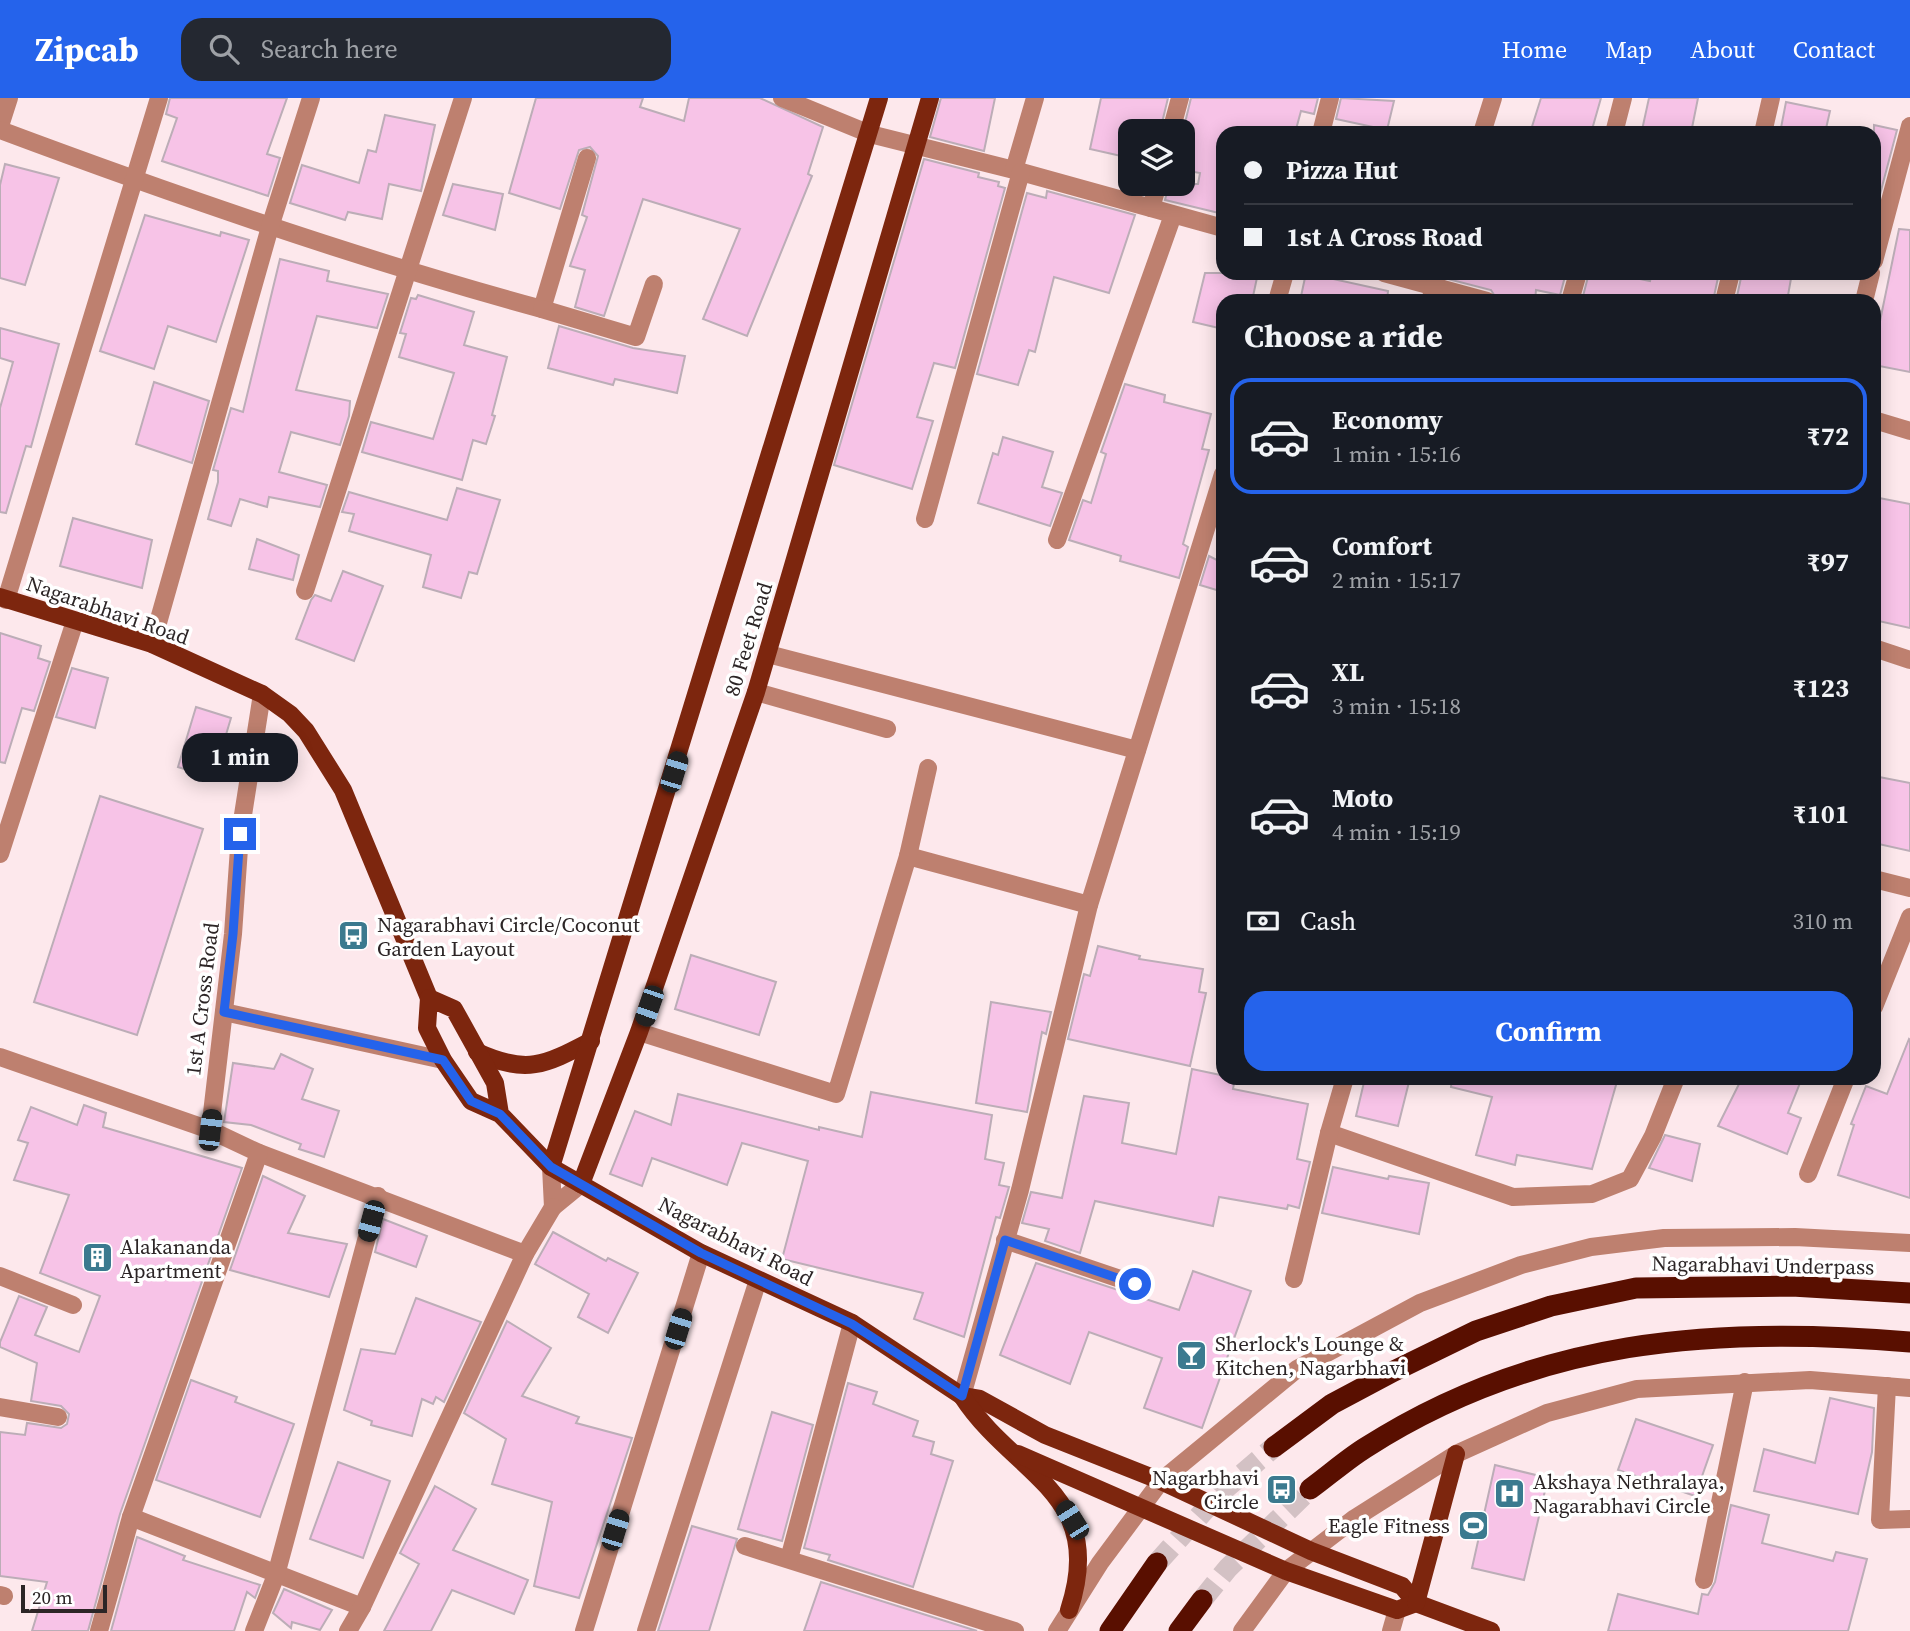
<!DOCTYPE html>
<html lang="en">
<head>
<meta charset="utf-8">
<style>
	:root { --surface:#171b24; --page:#242831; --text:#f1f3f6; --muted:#9ea1a6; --line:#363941; --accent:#2563eb }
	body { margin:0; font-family:"Source Serif 4",serif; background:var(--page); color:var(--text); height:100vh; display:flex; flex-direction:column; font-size:26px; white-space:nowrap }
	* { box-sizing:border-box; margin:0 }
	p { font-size:23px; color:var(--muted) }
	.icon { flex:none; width:38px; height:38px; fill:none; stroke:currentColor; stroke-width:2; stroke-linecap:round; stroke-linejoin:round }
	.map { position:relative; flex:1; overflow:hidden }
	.side { position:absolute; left:1216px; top:196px; width:665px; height:791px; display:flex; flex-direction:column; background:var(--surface); border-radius:21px; box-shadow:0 4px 18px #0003 }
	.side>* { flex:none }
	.guide { position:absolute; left:1216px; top:28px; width:665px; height:154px; border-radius:21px; box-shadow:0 4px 18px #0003; display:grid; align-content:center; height:154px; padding:0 28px; background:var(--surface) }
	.fabs { position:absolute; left:1118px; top:21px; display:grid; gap:14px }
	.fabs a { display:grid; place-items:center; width:77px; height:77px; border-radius:14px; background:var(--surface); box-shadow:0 4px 18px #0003; font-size:35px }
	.scale { position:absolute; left:21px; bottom:18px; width:86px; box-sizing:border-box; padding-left:7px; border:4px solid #2c2526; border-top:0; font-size:19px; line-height:24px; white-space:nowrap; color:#2c2526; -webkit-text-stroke:5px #fff; paint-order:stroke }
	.end { position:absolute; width:32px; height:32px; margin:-16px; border:9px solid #2563eb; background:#fff; box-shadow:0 0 0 4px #fff }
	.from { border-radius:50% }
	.bubble { position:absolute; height:49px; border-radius:21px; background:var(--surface); box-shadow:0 4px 18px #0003; font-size:23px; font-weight:700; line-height:49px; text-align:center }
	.car { position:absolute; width:21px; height:42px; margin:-21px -10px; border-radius:9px; box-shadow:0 0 5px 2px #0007; background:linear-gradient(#222 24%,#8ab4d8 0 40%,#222 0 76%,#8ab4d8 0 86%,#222 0) }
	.guide b { display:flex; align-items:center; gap:24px; height:66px; font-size:26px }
	.guide b+b { border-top:2px solid var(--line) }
	.guide i { width:18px; height:18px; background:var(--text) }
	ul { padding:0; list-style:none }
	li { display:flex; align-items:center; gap:21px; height:116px; margin:0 14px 10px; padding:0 14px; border:4px solid transparent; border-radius:21px }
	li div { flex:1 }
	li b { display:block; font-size:26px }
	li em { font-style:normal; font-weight:700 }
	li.current { border-color:var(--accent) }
	li>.icon { width:63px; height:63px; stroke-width:1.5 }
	h2 { padding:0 28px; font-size:32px; line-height:84px }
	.pay { display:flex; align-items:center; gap:18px; height:77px; padding:0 28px; font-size:26px }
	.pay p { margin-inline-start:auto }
	.cta { display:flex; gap:14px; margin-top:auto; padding:14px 28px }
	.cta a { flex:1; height:80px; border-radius:21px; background:var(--accent); color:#fff; font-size:28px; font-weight:700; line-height:80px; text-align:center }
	header { display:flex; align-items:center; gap:42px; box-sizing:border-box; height:98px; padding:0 35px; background:var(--accent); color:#fff }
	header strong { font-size:33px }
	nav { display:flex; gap:38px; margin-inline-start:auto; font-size:24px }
	.search { width:490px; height:63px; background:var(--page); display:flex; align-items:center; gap:18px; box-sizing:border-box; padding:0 24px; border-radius:21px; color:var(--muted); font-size:26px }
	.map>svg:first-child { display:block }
</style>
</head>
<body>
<header>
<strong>Zipcab</strong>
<div class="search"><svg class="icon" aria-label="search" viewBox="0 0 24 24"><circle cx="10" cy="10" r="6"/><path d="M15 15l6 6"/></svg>Search here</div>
<nav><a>Home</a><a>Map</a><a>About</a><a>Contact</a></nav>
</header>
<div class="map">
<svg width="1910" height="1533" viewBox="0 0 1910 1533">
	<rect width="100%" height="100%" fill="#fde8ec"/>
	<g fill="#f7c3e7" stroke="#bcadb7" stroke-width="2">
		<path d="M170,0H287L267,56L280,60L268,98L162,63L177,20L166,16Z"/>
		<path d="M536,0H643L640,9L684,23L689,0H760L823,29L808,76L812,78L747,238L703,221L740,131L643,101L604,218L575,209L585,172L570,168L587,119L582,117L598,58L590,49L579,52L560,111L509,95Z"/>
		<path d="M941,0H995L984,53L930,39Z"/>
		<path d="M1101,0H1168L1160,33H1130V60L1090,51Z"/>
		<path d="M1191,0H1318L1314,16L1301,13L1295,35H1223V116L1165,102L1169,86H1198L1200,75L1183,72V33Z"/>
		<path d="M1341,0L1394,3L1387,32L1336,21Z"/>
		<path d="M1541,0H1601L1591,35H1530Z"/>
		<path d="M1649,0H1698L1691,35L1642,32Z"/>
		<path d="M1786,4L1830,13L1825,35H1780Z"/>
		<path d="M385,17L435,27L421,93L389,86L382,121L348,114L345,122L290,105L302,67L359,85L368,52L376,54Z"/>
		<path d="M1874,27L1897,32L1879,100L1874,99Z"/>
		<path d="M924,61L979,75L978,79L999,84L998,88L1005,90L955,270L934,265L917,319L933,323L912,391L834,367Z"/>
		<path d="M5,66L59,80L25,187L0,180V87Z"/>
		<path d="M453,86L503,96L495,132L443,117Z"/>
		<path d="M1047,93L1135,117L1109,195L1054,179L1035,254L1029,252L1018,287L977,276L1027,95L1046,100Z"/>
		<path d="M145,117L220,138L221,134L249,142L216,244L168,228L154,271L100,253Z"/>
		<path d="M1899,131L1910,132V274L1874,267V227L1879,228Z"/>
		<path d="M280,161L329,173L327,183L388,196L377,230L317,218L296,292L350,303L349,318L340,347L291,334L279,374L327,387L320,409L269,399L267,409L240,401L231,428L208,421L218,384V373L213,372L231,310L243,314Z"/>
		<path d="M1205,175H1258L1252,203H1223V231L1193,224Z"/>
		<path d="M1306,175L1388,193L1387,203H1300Z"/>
		<path d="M1449,175H1566L1560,197L1536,192L1535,203H1498L1491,192L1448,181Z"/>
		<path d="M1589,175H1611L1650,183L1652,175H1719L1713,203L1582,202Z"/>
		<path d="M1742,175H1792L1787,203H1736Z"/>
		<path d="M418,197L474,214L464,247L507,259L492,317L495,318L486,346L473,342L462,382L362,354L371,324L433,341L454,275L399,259L406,236L400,235L411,200L416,201Z"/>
		<path d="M559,228L633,250L685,258L677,295L615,281L613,287L548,270Z"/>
		<path d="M0,230L59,246L31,349L26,348L6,415L0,414V310L13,264L0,260Z"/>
		<path d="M154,284L209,303L192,365L136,346Z"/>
		<path d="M1125,286L1165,297L1164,304L1211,316L1202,351L1209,352L1183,446L1188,449L1179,480L1120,463L1121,458L1069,442L1083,402L1091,405L1106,356L1101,354Z"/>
		<path d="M1003,339L1053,354L1042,389L1062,395L1050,428L978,405L993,355L998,357Z"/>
		<path d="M457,390L500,402L477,476L469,474L461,500L423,489L431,457L349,433L354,416L342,414L349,394L447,422Z"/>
		<path d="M1874,399L1910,406V530L1874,522Z"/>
		<path d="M73,420L152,442L142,490L60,468Z"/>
		<path d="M257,441L299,457L293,482L249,471Z"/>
		<path d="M1209,458L1223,465V494L1200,487Z"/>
		<path d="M343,473L383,488L354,563L296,541L311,502L315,497L331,503Z"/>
		<path d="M0,535L41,548L38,560L50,564L34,613L22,610L5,665L0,664Z"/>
		<path d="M72,570L108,580L95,630L56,619Z"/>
		<path d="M196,609L231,620L213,680L178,669Z"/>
		<path d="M1874,678L1910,685V753L1874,745Z"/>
		<path d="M100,698L203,731L137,937L34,904Z"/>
		<path d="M1098,848L1140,858L1139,861L1203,871L1199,894L1206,895L1190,968L1068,941L1084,876L1090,878Z"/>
		<path d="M691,857L776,884L759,937L675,911Z"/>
		<path d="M991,904L1051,914L1046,936L1042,934L1027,1014L976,1005Z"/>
		<path d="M1909,941L1910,942V1100L1838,1077L1854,1027L1851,1026L1866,988L1887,996Z"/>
		<path d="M281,956L313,971L302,1001L339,1013L324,1059L299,1051L301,1046L251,1027L224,1024L233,965L274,971Z"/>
		<path d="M1192,971L1235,980L1233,991L1308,1006L1297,1061L1310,1064L1299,1110L1288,1107L1287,1111L1219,1099L1213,1128L1095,1103L1080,1155L1045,1143L1049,1131L1022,1125L1031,1094L1062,1100L1084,998L1129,1005L1122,1045L1176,1056Z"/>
		<path d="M1365,980H1410L1398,1028L1356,1018Z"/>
		<path d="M1452,980H1618L1592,1071L1517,1057L1515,1067L1476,1057L1492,999L1451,989Z"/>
		<path d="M1742,980H1802L1788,1015L1801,1020L1787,1056L1718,1028Z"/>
		<path d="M871,994L992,1017L985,1061L1004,1065L999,1087L1009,1089L1000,1120L996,1119L964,1239L914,1221L923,1195L782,1161L808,1063L742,1045L727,1087L652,1060L642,1088L610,1076L635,1013L671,1027L678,996L819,1032V1029L862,1039Z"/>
		<path d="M84,1007L106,1015L103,1029L242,1070L120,1416L88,1533H32L47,1484L0,1478V1334L25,1337L27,1325L61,1330L67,1326L69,1316L61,1308L31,1303L37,1265L0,1249V1244L19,1198L47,1209L35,1237L79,1254L100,1198L40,1175L69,1097L14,1082L28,1045L18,1042L31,1009L77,1027Z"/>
		<path d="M1665,1037L1700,1046L1692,1083L1649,1070Z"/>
		<path d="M1333,1069L1388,1081L1389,1078L1429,1085L1419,1136L1322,1115Z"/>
		<path d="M263,1078L305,1098L288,1135L347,1146L329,1199L230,1172Z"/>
		<path d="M383,1121L427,1138L416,1169L375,1154Z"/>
		<path d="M553,1134L606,1163L608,1160L638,1175L608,1235L578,1219L589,1196L535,1166Z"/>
		<path d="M1036,1165L1179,1212L1193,1173L1251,1193L1202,1330L1144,1310L1162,1260L1089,1234L1070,1286L1000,1257Z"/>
		<path d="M416,1200L481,1224L444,1304L436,1299L433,1306L422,1301L412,1338L371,1327L372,1323L344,1312L361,1251L395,1256Z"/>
		<path d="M507,1223L551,1250L522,1298L579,1319L576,1325L632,1340L579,1500L534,1488L552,1404L492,1386L506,1341L464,1315Z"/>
		<path d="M191,1282L237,1299L235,1304L294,1326L260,1419L156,1382Z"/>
		<path d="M848,1285L877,1294L873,1306L918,1323L913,1338L934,1344L931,1356L953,1363L913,1489L828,1462L830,1457L804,1450Z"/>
		<path d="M1830,1300L1874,1310L1872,1354L1858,1416L1754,1393L1764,1351L1815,1365Z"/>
		<path d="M772,1314L813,1327L782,1443L738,1431Z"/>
		<path d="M1636,1321L1713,1347L1695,1398L1618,1372Z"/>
		<path d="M338,1364L390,1383L363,1460L310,1441Z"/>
		<path d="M1495,1367L1548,1380L1524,1482L1472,1470Z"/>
		<path d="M435,1388L476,1411L453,1452L528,1482L514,1516L452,1492L431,1533H384L419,1466L400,1455Z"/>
		<path d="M1731,1407L1769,1417L1762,1445L1833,1463L1836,1454L1867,1461L1848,1533H1608L1618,1496L1698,1516L1702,1496L1708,1497L1715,1484Z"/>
		<path d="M692,1428L737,1441L709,1533H658Z"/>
		<path d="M137,1439L185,1458L183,1462L260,1487L255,1500L247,1494L234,1533H111Z"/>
		<path d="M821,1484L977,1533H804Z"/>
		<path d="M284,1491L332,1512L320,1532L292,1524L291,1530L273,1515Z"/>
	</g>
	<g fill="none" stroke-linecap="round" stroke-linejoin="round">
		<g stroke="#d3c1c4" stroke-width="21" stroke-dasharray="21 10" stroke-linecap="butt">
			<path d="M1157,1465L1220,1395L1274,1349"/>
			<path d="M1202,1502L1228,1470L1310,1391"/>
		</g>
		<g stroke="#be806f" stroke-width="18">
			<path d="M782,0L870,36L1014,72L1223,130"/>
			<path d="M0,28L9,0"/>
			<path d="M0,32C179,99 358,161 542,211L587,60"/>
			<path d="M1171,33L1180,0"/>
			<path d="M1321,35L1330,0"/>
			<path d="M1482,35L1493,0"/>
			<path d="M1614,35L1623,0"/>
			<path d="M1763,35L1771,0"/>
			<path d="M1014,72L1035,0"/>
			<path d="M1151,110L1158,86"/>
			<path d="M1874,163L1910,28"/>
			<path d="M1384,175L1487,203"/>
			<path d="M1277,203L1285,175"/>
			<path d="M1430,203L1438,175"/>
			<path d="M1570,203L1578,175"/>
			<path d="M1724,203L1731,175"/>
			<path d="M1864,203L1871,175"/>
			<path d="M542,211L636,239L654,186"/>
			<path d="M1874,322L1910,333"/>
			<path d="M925,421L1021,74"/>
			<path d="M1057,442L1173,117"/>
			<path d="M305,493L463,0"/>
			<path d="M6,502L159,0"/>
			<path d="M152,546L270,129L311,0"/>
			<path d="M1874,550L1910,562"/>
			<path d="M768,556L1137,652"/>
			<path d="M756,594L887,631"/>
			<path d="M0,756L75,523"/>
			<path d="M908,758L1089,807"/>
			<path d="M1874,781L1910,790"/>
			<path d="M1874,909L1910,819"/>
			<path d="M224,914L443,962"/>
			<path d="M639,934L836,996L908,758L928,670"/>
			<path d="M0,959L210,1032L233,836L240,736L262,596"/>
			<path d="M210,1032L259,1055L525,1156"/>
			<path d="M1329,1035L1513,1099L1592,1096L1630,1081L1653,1038L1676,980"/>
			<path d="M551,1069L553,1109L581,1086"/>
			<path d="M1808,1076L1846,980"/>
			<path d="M1005,1142L1135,1186"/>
			<path d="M0,1178L73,1207"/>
			<path d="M1294,1181L1329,1035L1345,980"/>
			<path d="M1887,1288L1880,1422L1910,1421"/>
			<path d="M962,1298L1020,1092L1089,807L1223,376"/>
			<path d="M0,1309L58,1319"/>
			<path d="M131,1419L362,1509"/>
			<path d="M745,1448L1015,1533"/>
			<path d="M789,1461L852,1225"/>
			<path d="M1704,1482L1745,1284"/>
			<path d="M0,1497L4,1498"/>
			<path d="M99,1533L131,1419L259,1055"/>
			<path d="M254,1533L276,1477L378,1098"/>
			<path d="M348,1533L362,1509L525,1156L553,1109"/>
			<path d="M584,1533L701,1155"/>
			<path d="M646,1533L758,1182"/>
			<path d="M1057,1533L1100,1465L1161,1383L1297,1271L1420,1205L1521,1167L1591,1149L1664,1140L1795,1139L1910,1145"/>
			<path d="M1242,1533L1286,1473L1355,1420L1456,1356L1547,1315L1637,1291L1810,1282L1910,1290"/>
			<path d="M1391,1533L1397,1512"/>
		</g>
		<g stroke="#7d260e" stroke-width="18">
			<path d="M0,499L152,546L262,596L290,616L306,633L343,692L429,900"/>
			<path d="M477,954C527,977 545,967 591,943"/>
			<path d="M500,1016L495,985L454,911L429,900L427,930L443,962L471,1003L500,1016L551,1069L701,1155L852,1225L962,1298L980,1301L1045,1337L1161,1383L1311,1453L1402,1488L1416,1505L1491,1533"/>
			<path d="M551,1069L879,0"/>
			<path d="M581,1086L639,934L756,594L930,0"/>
			<path d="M962,1298C1014,1378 1108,1395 1069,1512"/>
			<path d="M1018,1356L1286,1473L1397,1512L1416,1505"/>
			<path d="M1416,1505L1456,1356"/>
		</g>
		<g stroke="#590f00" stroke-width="21">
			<path d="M1274,1349L1332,1306L1394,1273L1476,1233L1551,1208L1636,1190L1792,1188L1910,1195"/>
			<path d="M1310,1391C1328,1378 1346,1362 1365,1350C1535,1241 1714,1227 1910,1244"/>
			<path d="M1110,1533L1157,1465"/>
			<path d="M1179,1533L1202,1502"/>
		</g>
	</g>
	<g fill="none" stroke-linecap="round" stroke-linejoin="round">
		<path stroke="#2563eb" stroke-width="9" d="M240,736L233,836L224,914L443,962L471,1003L500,1016L551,1069L701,1155L852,1226L962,1298L1005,1142L1135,1186"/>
	</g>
	<defs>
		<symbol id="bus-square" viewBox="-11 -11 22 22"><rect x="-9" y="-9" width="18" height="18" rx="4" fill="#3b7a8f" stroke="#fff"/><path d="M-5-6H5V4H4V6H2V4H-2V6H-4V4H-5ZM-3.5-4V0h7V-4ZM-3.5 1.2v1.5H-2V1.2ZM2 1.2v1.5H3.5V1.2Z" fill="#fff"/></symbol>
		<symbol id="building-square" viewBox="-11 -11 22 22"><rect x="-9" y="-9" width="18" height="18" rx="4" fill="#3b7a8f" stroke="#fff"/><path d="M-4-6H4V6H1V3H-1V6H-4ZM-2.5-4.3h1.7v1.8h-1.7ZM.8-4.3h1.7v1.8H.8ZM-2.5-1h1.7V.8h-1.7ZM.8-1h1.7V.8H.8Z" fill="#fff"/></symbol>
		<symbol id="bar-square" viewBox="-11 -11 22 22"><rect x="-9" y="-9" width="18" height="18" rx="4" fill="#3b7a8f" stroke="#fff"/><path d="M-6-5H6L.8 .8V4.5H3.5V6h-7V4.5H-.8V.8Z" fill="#fff"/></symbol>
		<symbol id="hospital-square" viewBox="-11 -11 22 22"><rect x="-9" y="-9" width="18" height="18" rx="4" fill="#3b7a8f" stroke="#fff"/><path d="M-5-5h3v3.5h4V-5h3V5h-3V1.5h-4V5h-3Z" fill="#fff"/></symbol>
		<symbol id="stadium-square" viewBox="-11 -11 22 22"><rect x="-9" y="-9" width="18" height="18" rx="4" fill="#3b7a8f" stroke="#fff"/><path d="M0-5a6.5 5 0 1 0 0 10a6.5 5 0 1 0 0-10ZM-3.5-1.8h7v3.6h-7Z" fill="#fff"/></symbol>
	</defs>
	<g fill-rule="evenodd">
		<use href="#bus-square" x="336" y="820" width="35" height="35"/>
		<use href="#building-square" x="80" y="1142" width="35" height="35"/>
		<use href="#bar-square" x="1174" y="1240" width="35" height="35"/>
		<use href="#bus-square" x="1264" y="1374" width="35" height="35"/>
		<use href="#hospital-square" x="1492" y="1378" width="35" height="35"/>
		<use href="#stadium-square" x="1456" y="1410" width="35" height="35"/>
	</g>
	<g text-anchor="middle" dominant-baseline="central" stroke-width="7" stroke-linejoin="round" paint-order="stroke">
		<g font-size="21" fill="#2c2526" stroke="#fff">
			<text transform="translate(108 512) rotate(19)">Nagarabhavi Road</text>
			<text transform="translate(748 541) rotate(-73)">80 Feet Road</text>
			<text transform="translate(202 901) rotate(-83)">1st A Cross Road</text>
			<text transform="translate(736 1143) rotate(27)">Nagarabhavi Road</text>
			<text transform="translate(1763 1167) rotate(1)">Nagarabhavi Underpass</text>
		</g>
		<g font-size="21" fill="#2c2526" stroke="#fff" text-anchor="start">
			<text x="377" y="826">Nagarabhavi Circle/Coconut<tspan x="377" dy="24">Garden Layout</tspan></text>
			<text x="120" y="1148">Alakananda<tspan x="120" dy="24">Apartment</tspan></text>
			<text x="1215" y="1245">Sherlock's Lounge &amp;<tspan x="1215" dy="24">Kitchen, Nagarbhavi</tspan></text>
			<text x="1259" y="1379" text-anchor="end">Nagarbhavi<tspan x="1259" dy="24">Circle</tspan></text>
			<text x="1533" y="1383">Akshaya Nethralaya,<tspan x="1533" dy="24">Nagarabhavi Circle</tspan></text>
			<text x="1450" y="1427" text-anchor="end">Eagle Fitness</text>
		</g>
	</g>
</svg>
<div class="fabs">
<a><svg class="icon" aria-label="layers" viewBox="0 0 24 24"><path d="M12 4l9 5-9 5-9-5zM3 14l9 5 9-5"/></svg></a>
</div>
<div class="scale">20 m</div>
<i class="end from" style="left:1135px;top:1186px"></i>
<i class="end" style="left:240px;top:736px"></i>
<div class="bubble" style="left:182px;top:635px;width:116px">1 min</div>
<i class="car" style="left:674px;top:674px;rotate:17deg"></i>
<i class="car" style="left:649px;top:908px;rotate:199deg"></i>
<i class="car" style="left:210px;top:1032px;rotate:7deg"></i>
<i class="car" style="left:371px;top:1123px;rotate:195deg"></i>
<i class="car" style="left:678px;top:1231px;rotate:17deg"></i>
<i class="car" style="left:1072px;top:1422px;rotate:328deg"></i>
<i class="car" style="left:615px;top:1432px;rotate:17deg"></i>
<div class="guide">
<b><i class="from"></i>Pizza Hut</b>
<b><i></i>1st A Cross Road</b>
</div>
<section class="side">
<h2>Choose a ride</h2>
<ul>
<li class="current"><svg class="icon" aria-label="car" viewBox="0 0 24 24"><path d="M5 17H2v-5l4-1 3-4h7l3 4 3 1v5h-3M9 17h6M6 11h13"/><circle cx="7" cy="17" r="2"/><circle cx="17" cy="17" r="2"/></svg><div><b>Economy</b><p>1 min · 15:16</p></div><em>₹72</em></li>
<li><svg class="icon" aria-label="car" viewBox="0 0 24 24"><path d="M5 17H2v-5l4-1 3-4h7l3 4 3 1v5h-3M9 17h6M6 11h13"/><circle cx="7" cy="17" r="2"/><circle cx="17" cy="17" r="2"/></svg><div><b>Comfort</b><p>2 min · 15:17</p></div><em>₹97</em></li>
<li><svg class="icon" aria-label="car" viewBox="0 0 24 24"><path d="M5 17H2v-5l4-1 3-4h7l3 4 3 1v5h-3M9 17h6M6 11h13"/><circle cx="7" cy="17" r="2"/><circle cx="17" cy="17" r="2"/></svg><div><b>XL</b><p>3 min · 15:18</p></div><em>₹123</em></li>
<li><svg class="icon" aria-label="car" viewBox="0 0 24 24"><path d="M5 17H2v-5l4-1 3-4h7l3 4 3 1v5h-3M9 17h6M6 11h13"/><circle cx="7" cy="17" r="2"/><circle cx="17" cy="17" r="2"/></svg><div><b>Moto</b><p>4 min · 15:19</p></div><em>₹101</em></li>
</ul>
<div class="pay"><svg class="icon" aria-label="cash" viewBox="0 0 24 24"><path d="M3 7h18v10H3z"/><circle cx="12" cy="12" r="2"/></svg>Cash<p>310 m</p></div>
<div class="cta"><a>Confirm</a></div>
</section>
</div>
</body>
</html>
